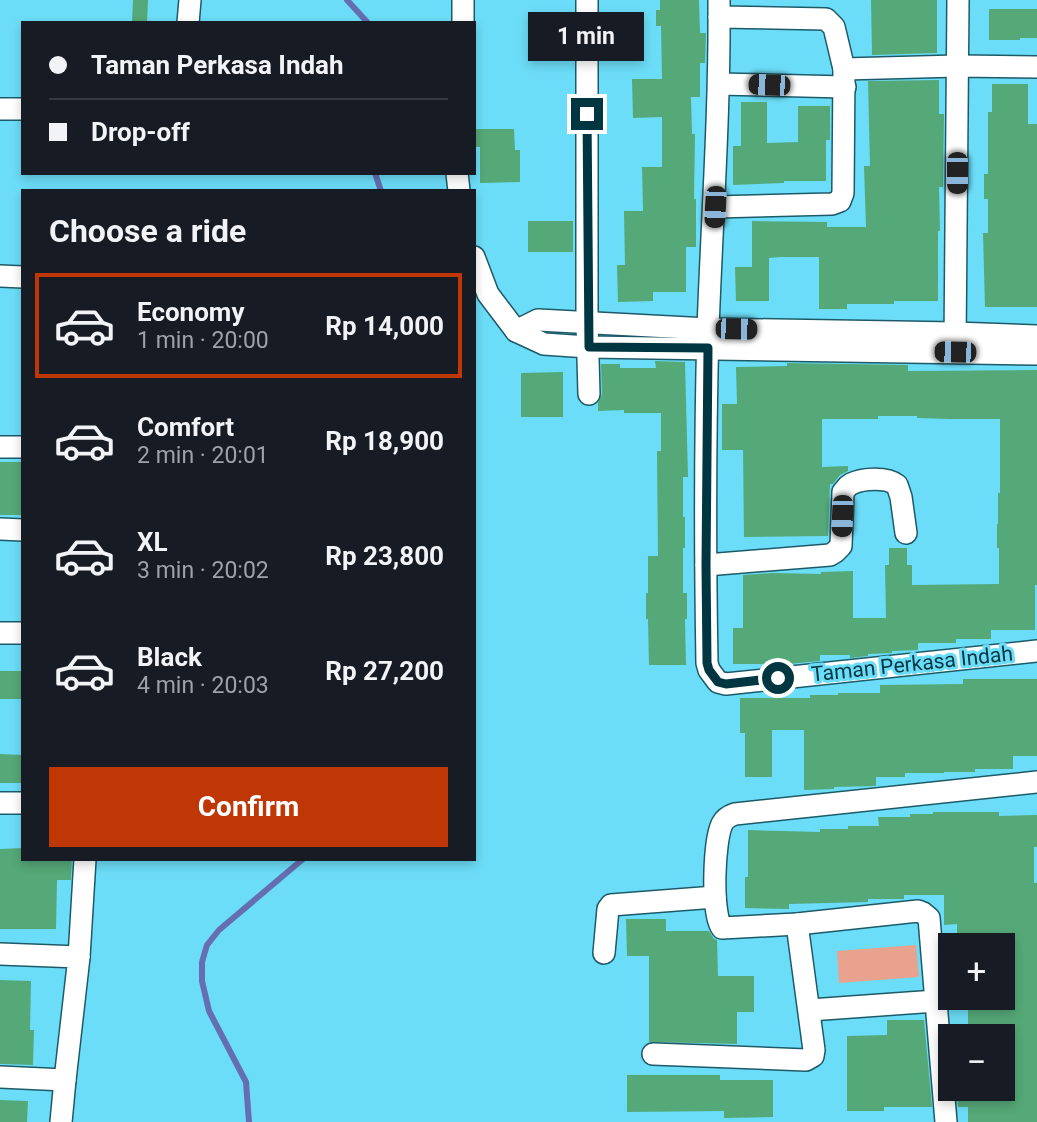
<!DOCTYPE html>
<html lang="en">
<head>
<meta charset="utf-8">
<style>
	:root { --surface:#171b24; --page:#242831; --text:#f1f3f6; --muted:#9ea1a6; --line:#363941; --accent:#bf3705 }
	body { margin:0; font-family:Roboto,sans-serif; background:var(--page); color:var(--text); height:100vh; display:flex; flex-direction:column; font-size:26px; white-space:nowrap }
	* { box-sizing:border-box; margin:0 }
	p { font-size:23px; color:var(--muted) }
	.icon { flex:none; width:38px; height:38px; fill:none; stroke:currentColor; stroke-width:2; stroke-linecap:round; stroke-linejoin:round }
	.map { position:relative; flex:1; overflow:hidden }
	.side { position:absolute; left:21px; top:189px; width:455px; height:672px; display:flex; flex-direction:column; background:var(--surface); border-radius:0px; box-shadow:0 4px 10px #0003 }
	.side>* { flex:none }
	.top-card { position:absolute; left:21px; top:21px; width:455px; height:154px; border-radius:0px; box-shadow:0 4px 10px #0003; display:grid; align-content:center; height:154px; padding:0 28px; background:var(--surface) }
	.tools { position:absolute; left:938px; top:933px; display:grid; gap:14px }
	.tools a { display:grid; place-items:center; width:77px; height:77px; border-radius:0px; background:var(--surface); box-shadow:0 4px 10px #0003; font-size:35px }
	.end { position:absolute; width:32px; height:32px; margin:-16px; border:9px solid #003641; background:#fff; box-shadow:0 0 0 4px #fff }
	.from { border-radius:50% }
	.bubble { position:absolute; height:49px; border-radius:0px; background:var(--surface); box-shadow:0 4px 10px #0003; font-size:23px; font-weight:700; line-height:49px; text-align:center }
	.car { position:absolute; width:21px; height:42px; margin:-21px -10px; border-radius:9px; box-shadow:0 0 5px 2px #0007; background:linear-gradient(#222 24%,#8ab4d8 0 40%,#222 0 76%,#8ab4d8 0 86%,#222 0) }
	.top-card b { display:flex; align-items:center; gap:24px; height:66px; font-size:26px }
	.top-card b+b { border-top:2px solid var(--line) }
	.top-card i { width:18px; height:18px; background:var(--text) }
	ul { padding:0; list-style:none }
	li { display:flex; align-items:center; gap:21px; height:105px; margin:0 14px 10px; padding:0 14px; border:4px solid transparent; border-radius:0px }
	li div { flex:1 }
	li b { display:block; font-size:26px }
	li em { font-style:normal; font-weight:700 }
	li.selected { border-color:var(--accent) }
	li>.icon { width:63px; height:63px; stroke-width:1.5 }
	h2 { padding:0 28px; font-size:32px; line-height:84px }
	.primary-button { display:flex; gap:14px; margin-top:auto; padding:14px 28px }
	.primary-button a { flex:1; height:80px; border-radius:0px; background:var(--accent); color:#fff; font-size:28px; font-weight:700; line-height:80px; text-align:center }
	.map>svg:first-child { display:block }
</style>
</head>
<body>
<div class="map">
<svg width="1037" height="1122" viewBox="0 0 1037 1122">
	<rect width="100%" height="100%" fill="#6cddf8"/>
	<path fill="#e9a28e" d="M916,945L919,977L839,983L837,951Z"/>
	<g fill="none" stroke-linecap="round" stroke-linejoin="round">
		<g stroke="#656eb0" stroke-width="6">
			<path d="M347,0L368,23"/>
			<path d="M375,173L381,191"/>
			<path d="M249,1122L246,1082L209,1011L202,981V962L207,945L219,930L303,859"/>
		</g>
	</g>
	<g fill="#55a878">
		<path d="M133,0H148L147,23H132Z"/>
		<path d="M660,0H699L700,33H706L705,63H700V97H691L692,134H695L694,199H696V247H686V292H653V301L618,302L617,265H625L624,211H643L642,167H662V117L633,118L632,79H662L661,26H656V10H660Z"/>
		<path d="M871,0H937V53L872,55Z"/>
		<path d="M989,9H1037V38H1020V40H989Z"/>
		<path d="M939,80V114H944L943,187H939L940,231H938V301H894V304H847V309H819V257H781L769,258V301H736L735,267H752V221L827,222V227H866L864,166H870L868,81Z"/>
		<path d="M992,84H1028V124H1037V307H985L983,233H988V199H984V174H988V112H992Z"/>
		<path d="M741,102H767V143L798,142V106H830V140H826V181H784V183L733,185V146H741Z"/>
		<path d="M474,129H514L515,150H520V182L480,183V147H474Z"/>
		<rect x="528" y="221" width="45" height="31"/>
		<path d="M655,361L685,362L688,477H683V517H685V548H683V593H687V619H685L686,665H649L648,619H646V593H648V556H658L657,451H661V413H624V410L598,411V403L602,394L601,364H620V368H656Z"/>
		<path d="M787,363L908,365V371L1037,370V585H1035V630H991V639H956V643H918V650L892,651V653L868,654V656L850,658V655H820V661L767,666H763V664H733V628H743V575L772,573L821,574V572L853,571V618H886L885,565H889V548H907V565H912V585L999,584V548H997V524H998V493H1000V419H950L917,418V416H878V419H822V467L848,466V471L840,475L833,484H830L828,536L744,537L743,450H722V404H737L736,367L787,366Z"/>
		<path d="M563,372V417H521V373Z"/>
		<rect x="0" y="462" width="23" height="53"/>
		<rect x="0" y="671" width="23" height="28"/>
		<path d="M963,679H1037V756H1013V769H975V772H944V773H905V777H876V786L834,787V789L804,790V730H772V777H745V733H740V698H810V695H838V693H880V685L963,684Z"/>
		<path d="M0,754L23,755V783H0Z"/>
		<path d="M933,812H999V816L1037,815V847H1034V883H1037V1122H968V1107H958L956,1088H1010V1074H1011V1036H968V998H1006L1007,945H957V924L944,925V895H904V899H868V902L789,904V909L745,908V877H748V830L820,832V829H848V826H879L878,817H910V814H933Z"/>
		<path d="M23,848V859H72L71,880H57L56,929H0V849Z"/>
		<path d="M626,919H666V931H709L714,939L717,940L718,976H754V1012H737V1044L649,1042V956H627Z"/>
		<path d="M0,980L31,981L30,1030H34L33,1065L0,1064Z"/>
		<path d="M887,1020H924L932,1107H884V1111H847V1036L887,1035Z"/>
		<path d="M627,1075H720V1080H773V1117L724,1118V1111L627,1112Z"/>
		<path d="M0,1100L28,1101L27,1122H0Z"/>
	</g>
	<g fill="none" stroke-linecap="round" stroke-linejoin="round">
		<defs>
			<g id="minor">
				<path d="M587,0V323L589,394"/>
				<path d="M719,0C720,110 712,219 708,329C705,440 705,552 707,663L709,670L718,682L726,684L1037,651"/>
				<path d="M719,17L826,19L834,27L844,69"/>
				<path d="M188,23L190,0"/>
				<path d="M463,23V0"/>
				<path d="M719,84L845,87"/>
				<path d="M0,109H23"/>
				<path d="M457,173L459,191"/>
				<path d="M715,207L832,204L840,201L843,193L844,69L957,66L1037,67"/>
				<path d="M474,257L488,294L516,331L544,344L588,347L1037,354"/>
				<path d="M0,276L23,277"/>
				<path d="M516,331L538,320L708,329L955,333L1037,336"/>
				<path d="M955,344L958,0"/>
				<path d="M0,447H23"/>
				<path d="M0,529L23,530"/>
				<path d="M706,565L830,555L835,552L841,546L843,492C846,489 847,486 851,484C863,478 887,477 897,485L901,497L906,533"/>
				<path d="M0,633H23"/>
				<path d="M0,803H23"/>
				<path d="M604,953L608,909L611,905L715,897"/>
				<path d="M0,954L79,957L65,1080"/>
				<path d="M79,957L85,859"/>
				<path d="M810,1010L936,1001"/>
				<path d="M653,1054L806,1060L813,1056L814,1050L797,924"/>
				<path d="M0,1077L65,1080L61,1122"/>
				<path d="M946,1122L929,918L923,913L918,911L797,924L722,928C711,913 714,841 722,824C725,818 729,816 735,814L1037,782"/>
			</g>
		</defs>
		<use href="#minor" stroke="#1c5a68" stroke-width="24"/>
		<use href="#minor" stroke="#fff" stroke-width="21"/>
	</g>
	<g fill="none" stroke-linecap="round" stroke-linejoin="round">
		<path stroke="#003641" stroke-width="9" d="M587,114L589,347L708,348L706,565L707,663L709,670L718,682L726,684L778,678"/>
	</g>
	<g text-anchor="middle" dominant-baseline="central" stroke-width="6" stroke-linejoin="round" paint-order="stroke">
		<g font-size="21" fill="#003641" stroke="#6cddf8">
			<text transform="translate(912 664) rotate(-6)">Taman Perkasa Indah</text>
		</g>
	</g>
</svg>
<div class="tools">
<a>+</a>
<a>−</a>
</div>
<i class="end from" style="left:778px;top:678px"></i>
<i class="end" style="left:587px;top:114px"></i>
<div class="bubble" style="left:528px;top:12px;width:116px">1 min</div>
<i class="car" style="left:769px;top:85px;rotate:272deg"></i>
<i class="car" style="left:957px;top:173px;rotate:180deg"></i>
<i class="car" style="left:715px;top:207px;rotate:183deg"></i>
<i class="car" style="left:736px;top:329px;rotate:91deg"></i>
<i class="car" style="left:955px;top:352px;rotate:271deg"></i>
<i class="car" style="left:842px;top:516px;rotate:182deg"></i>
<div class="top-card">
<b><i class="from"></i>Taman Perkasa Indah</b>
<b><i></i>Drop-off</b>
</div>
<section class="side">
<h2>Choose a ride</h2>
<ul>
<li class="selected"><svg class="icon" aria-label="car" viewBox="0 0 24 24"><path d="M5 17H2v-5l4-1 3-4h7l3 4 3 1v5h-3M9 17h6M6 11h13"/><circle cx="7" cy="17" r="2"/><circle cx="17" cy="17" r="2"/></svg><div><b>Economy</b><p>1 min · 20:00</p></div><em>Rp 14,000</em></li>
<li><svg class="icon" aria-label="car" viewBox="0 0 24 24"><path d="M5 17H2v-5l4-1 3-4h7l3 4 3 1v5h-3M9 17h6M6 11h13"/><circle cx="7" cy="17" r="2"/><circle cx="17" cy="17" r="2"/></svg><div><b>Comfort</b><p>2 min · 20:01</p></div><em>Rp 18,900</em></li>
<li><svg class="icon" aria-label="car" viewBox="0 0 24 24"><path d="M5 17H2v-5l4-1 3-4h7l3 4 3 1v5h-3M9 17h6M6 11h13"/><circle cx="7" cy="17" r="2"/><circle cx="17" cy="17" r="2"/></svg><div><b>XL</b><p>3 min · 20:02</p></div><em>Rp 23,800</em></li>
<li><svg class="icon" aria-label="car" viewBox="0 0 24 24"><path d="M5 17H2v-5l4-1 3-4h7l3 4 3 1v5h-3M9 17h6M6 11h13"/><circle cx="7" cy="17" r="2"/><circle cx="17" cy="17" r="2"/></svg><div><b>Black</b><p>4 min · 20:03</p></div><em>Rp 27,200</em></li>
</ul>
<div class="primary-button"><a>Confirm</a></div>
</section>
</div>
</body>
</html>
